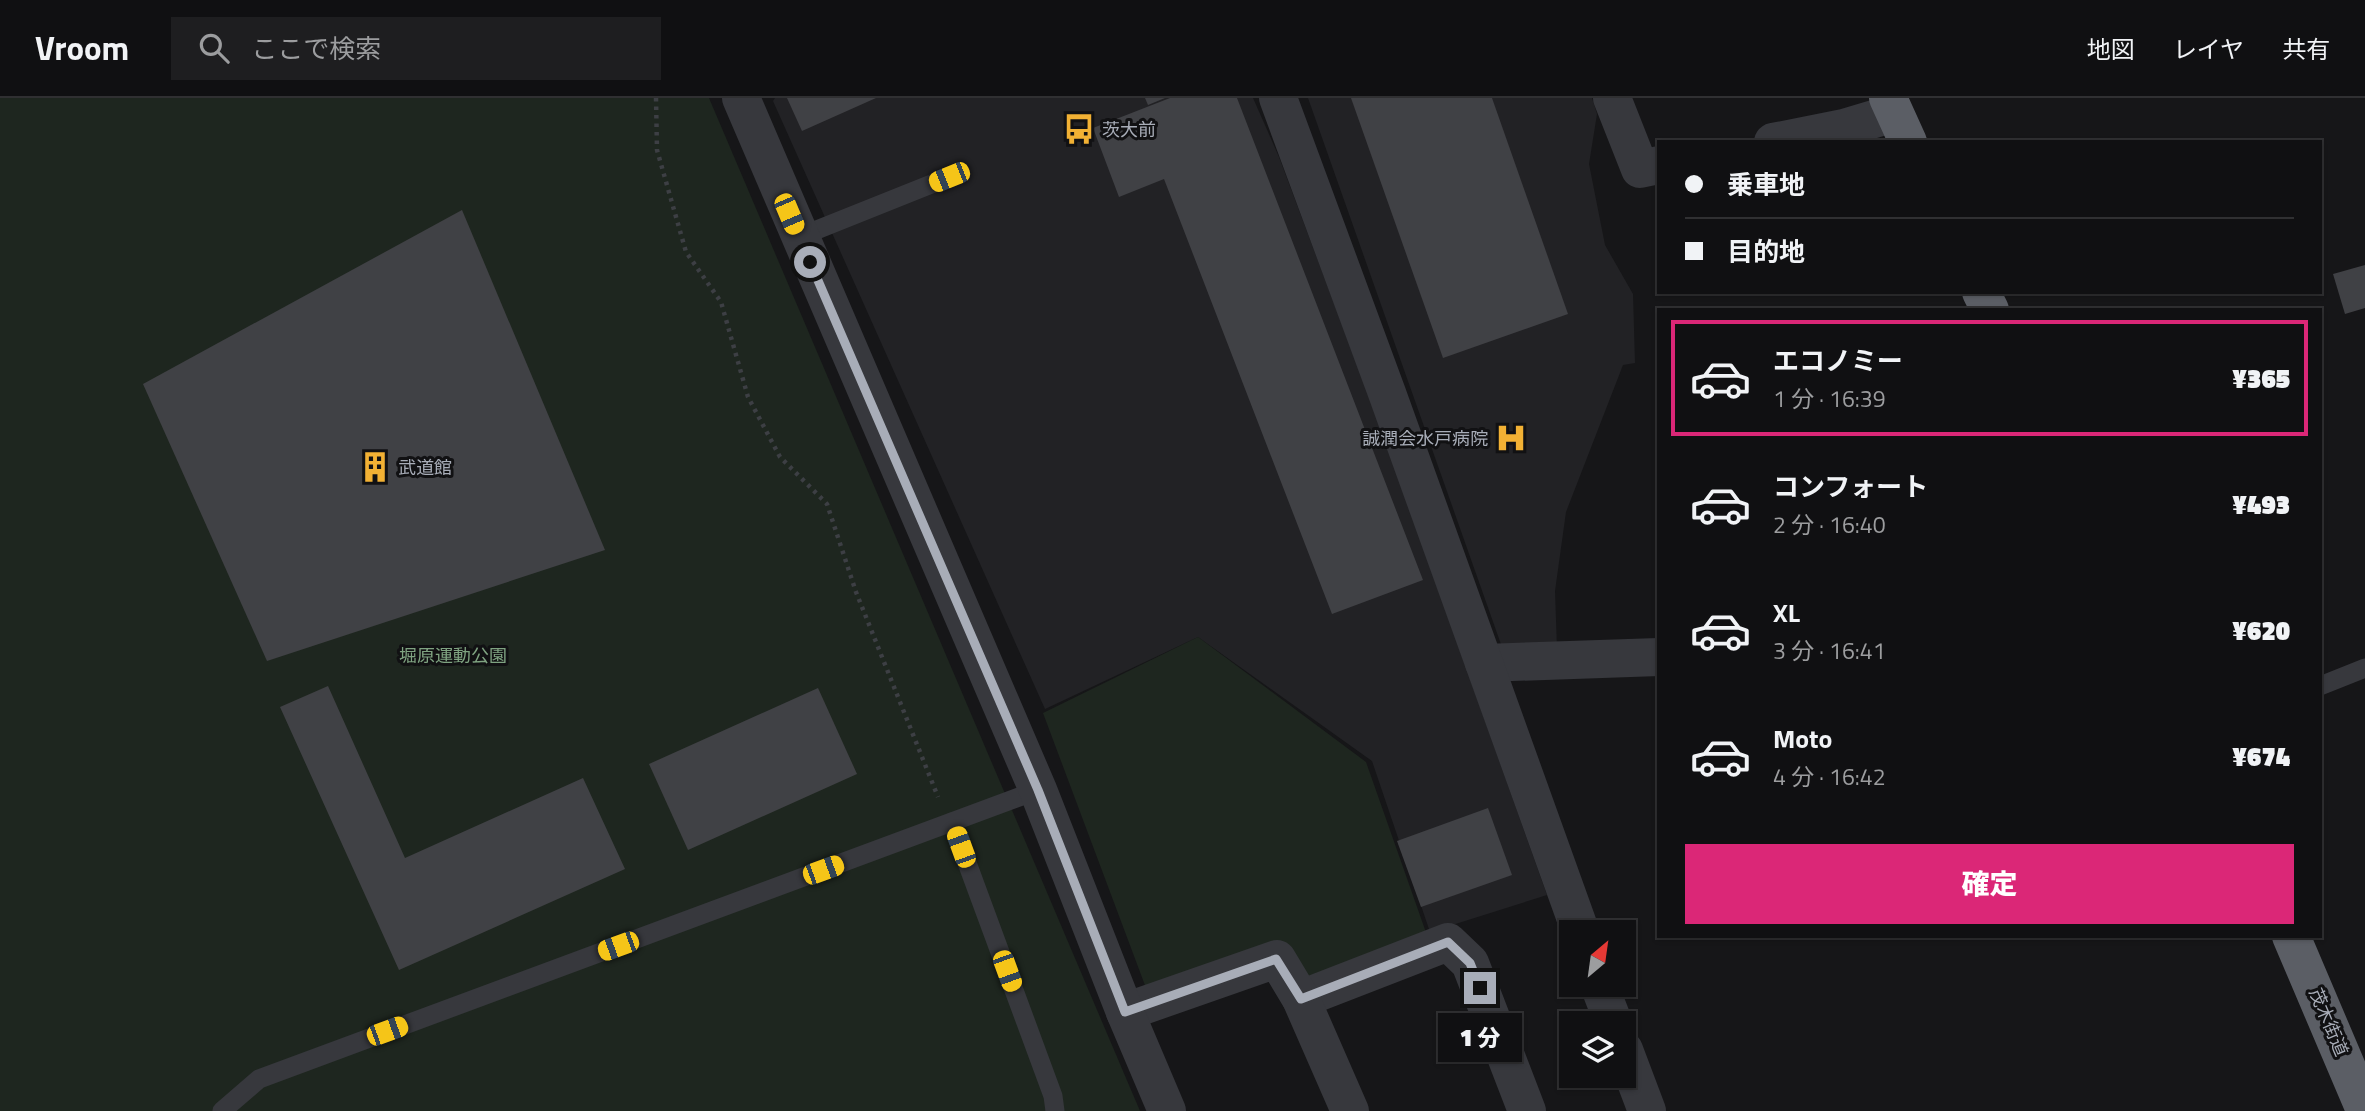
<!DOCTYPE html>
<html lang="ja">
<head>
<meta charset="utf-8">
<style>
	:root { --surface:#101012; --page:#1e1e20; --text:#f1f3f6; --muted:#9c9d9f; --line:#303032; --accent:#db2777 }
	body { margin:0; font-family:"Titillium Web","Noto Sans JP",sans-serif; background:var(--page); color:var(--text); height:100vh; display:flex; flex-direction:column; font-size:26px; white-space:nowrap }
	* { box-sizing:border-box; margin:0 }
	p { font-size:23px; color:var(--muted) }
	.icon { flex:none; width:38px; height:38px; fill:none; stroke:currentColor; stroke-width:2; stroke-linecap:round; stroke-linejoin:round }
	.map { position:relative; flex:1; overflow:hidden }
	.details { position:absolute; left:1657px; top:210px; width:665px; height:630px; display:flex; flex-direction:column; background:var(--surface); border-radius:0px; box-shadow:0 2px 5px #0004,0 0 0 2px var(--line) }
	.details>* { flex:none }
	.top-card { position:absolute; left:1657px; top:42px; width:665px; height:154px; border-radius:0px; box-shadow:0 2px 5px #0004,0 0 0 2px var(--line); display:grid; align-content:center; height:154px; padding:0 28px; background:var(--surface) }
	.needle { width:46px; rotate:29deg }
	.fabs { position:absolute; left:1559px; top:822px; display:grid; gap:14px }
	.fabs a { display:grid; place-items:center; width:77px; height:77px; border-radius:0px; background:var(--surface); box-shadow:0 2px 5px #0004,0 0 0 2px var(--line); font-size:35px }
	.end { position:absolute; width:32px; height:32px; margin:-16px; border:9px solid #a8adb8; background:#111; box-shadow:0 0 0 4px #111 }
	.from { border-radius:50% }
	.bubble { position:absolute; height:49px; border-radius:0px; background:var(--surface); box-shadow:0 2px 5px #0004,0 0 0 2px var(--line); font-size:23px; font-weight:800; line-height:49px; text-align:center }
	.car { position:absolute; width:21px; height:42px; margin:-21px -10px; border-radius:9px; box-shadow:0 0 5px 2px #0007; background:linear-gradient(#f5c518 24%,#345 0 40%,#f5c518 0 76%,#345 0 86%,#f5c518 0) }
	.top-card b { display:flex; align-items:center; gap:24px; height:66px; font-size:26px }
	.top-card b+b { border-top:2px solid var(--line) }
	.top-card i { width:18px; height:18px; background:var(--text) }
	ul { padding:12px 0 0; list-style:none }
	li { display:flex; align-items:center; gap:21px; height:116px; margin:0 14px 10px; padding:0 14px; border:4px solid transparent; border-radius:0px }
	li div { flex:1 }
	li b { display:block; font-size:26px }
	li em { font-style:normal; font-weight:800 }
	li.selected { border-color:var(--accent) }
	li>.icon { width:63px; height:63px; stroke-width:1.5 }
	.button { display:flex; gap:14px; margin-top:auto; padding:14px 28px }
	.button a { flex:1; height:80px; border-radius:0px; background:var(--accent); color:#fff; font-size:28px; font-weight:800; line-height:80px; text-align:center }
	header { display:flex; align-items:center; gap:42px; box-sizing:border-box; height:98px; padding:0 35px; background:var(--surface); border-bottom:2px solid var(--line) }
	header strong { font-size:33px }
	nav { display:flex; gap:38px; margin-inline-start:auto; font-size:24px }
	.search { width:490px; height:63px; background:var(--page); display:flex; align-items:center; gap:18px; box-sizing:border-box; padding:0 24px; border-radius:0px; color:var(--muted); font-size:26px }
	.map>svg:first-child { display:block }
</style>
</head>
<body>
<header>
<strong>Vroom</strong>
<div class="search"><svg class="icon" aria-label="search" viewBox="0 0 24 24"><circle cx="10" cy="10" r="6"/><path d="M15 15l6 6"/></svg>ここで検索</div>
<nav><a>地図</a><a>レイヤ</a><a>共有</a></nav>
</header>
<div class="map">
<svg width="2365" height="1013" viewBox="0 0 2365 1013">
	<rect width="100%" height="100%" fill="#161618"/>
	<g fill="#222225">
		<path d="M775,0H1253L1279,59L1376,317L1547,797L1430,834L1372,663L1198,539L1045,611L773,3Z"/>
		<path d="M1308,0H1592L1597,16L1589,66L1605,147L1633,196L1635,265L1623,267L1566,414L1555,493L1557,551L1503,552Z"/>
	</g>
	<g fill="#1e261f">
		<path d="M0,0H709L1140,1013H0Z"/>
		<path d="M1198,539L1366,664L1429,843L1305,892L1277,854L1149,898L1043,615Z"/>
	</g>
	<g fill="#404145">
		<path d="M787,0H876L802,33Z"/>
		<path d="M1145,0H1165L1148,7Z"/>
		<path d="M1170,0H1237L1423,482L1332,516L1164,81L1119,99L1093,30Z"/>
		<path d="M1351,0H1492L1568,216L1443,260Z"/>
		<path d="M462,112L605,452L267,563L143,286Z"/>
		<path d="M2365,167V210L2345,216L2333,176Z"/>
		<path d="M328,588L405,760L583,680L625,771L399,872L280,609Z"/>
		<path d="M818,590L857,676L688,752L649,666Z"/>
		<path d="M1488,710L1512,777L1421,809L1397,743Z"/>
	</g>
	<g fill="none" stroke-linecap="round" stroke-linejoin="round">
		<path stroke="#3d3f44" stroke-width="4.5" stroke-dasharray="3.5 5" stroke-linecap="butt" d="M656,0L657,52L686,154L721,204L748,299L780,359L827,406L856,494L938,699"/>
		<g stroke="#37383d" stroke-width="19">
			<path d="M799,139L949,79"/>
			<path d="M2320,588L2365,570"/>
			<path d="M952,724L1053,998L1055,1013"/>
			<path d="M222,1013L259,981L1038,692"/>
		</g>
		<g stroke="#37383d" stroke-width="38">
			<path d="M1612,0L1640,71L1659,67"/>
			<path d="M1773,44L1844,30L1894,15"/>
			<path d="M1484,565L1659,559"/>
			<path d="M1301,901L1448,844L1470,865L1527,1013"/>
			<path d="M1125,914L1277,861L1301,901L1350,1013"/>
		</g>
		<g stroke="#37383d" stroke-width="38">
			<path d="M741,0L1038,692L1125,914L1167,1013"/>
			<path d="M1278,0L1387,295L1581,835"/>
			<path d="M1599,887L1614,926"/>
			<path d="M1624,952L1647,1013"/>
		</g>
		<g stroke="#5b5e65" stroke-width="38">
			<path d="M1888,0L1908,44"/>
			<path d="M1981,194L1990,212"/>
			<path d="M2291,838L2365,1012"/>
		</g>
	</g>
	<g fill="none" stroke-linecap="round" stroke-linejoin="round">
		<path stroke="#a8adb8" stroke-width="9" d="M810,164L1038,692L1125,914L1276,861L1301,901L1448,844L1470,865L1480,890"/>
	</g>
	<defs>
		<symbol id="bus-bare" viewBox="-9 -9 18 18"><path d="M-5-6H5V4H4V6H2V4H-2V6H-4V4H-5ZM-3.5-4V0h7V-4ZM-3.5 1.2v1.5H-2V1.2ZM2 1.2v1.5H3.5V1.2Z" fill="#f2b134" stroke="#111113" stroke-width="2.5" paint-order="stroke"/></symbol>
		<symbol id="hospital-bare" viewBox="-9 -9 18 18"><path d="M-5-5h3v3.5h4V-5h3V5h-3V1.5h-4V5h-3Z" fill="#f2b134" stroke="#111113" stroke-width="2.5" paint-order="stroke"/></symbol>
		<symbol id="building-bare" viewBox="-9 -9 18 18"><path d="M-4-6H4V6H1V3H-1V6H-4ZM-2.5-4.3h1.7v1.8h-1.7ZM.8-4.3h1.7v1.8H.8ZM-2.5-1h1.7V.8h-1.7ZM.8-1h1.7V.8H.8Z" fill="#f2b134" stroke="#111113" stroke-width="2.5" paint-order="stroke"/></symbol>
	</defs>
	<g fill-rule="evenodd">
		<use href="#bus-bare" x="1057" y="9" width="44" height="44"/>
		<use href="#hospital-bare" x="1489" y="318" width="44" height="44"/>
		<use href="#building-bare" x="353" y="347" width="44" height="44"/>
	</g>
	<g text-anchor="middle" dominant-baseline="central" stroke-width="6" stroke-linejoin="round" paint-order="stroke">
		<g font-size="18" fill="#a8adb8" stroke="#111113" text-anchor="start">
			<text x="1102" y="31">茨大前</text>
			<text x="1488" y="340" text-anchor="end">誠潤会水戸病院</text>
			<text x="398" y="369">武道館</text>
		</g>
		<g font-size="18" fill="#7fa381" stroke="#111113">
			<text x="453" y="557">堀原運動公園</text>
		</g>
		<g font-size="18" fill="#a8adb8" stroke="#111113">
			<text transform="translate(2329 924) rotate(67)">茂木街道</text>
		</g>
	</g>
</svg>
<div class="fabs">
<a><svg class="needle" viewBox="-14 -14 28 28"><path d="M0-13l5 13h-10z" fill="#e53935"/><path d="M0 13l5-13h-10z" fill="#9c9d9f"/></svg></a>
<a><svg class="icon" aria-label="layers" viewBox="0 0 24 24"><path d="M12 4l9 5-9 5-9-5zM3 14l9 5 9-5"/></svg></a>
</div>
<i class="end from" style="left:810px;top:164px"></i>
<i class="end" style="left:1480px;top:890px"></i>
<div class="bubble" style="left:1438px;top:915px;width:84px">1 分</div>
<i class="car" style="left:949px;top:79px;rotate:248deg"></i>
<i class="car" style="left:789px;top:116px;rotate:157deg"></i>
<i class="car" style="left:961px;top:749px;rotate:340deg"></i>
<i class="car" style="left:823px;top:772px;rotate:70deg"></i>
<i class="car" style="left:618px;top:848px;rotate:250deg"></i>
<i class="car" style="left:1007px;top:873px;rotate:160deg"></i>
<i class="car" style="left:387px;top:933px;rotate:70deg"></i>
<div class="top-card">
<b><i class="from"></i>乗車地</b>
<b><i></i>目的地</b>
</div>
<section class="details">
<ul>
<li class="selected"><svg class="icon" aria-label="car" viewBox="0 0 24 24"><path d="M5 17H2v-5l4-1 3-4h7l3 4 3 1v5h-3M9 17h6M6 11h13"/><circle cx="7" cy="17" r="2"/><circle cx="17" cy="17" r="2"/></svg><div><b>エコノミー</b><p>1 分 · 16:39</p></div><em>¥365</em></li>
<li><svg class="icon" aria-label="car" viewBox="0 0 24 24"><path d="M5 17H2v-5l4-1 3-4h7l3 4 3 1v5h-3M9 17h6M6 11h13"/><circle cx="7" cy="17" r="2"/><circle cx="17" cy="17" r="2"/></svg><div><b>コンフォート</b><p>2 分 · 16:40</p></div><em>¥493</em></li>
<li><svg class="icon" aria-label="car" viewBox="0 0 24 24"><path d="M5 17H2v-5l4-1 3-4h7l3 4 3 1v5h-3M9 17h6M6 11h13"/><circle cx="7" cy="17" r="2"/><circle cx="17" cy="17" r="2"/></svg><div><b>XL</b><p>3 分 · 16:41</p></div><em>¥620</em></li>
<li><svg class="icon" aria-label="car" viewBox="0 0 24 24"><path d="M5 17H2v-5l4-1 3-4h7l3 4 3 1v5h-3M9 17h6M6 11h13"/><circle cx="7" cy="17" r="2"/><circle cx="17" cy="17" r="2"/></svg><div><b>Moto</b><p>4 分 · 16:42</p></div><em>¥674</em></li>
</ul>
<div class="button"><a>確定</a></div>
</section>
</div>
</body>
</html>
